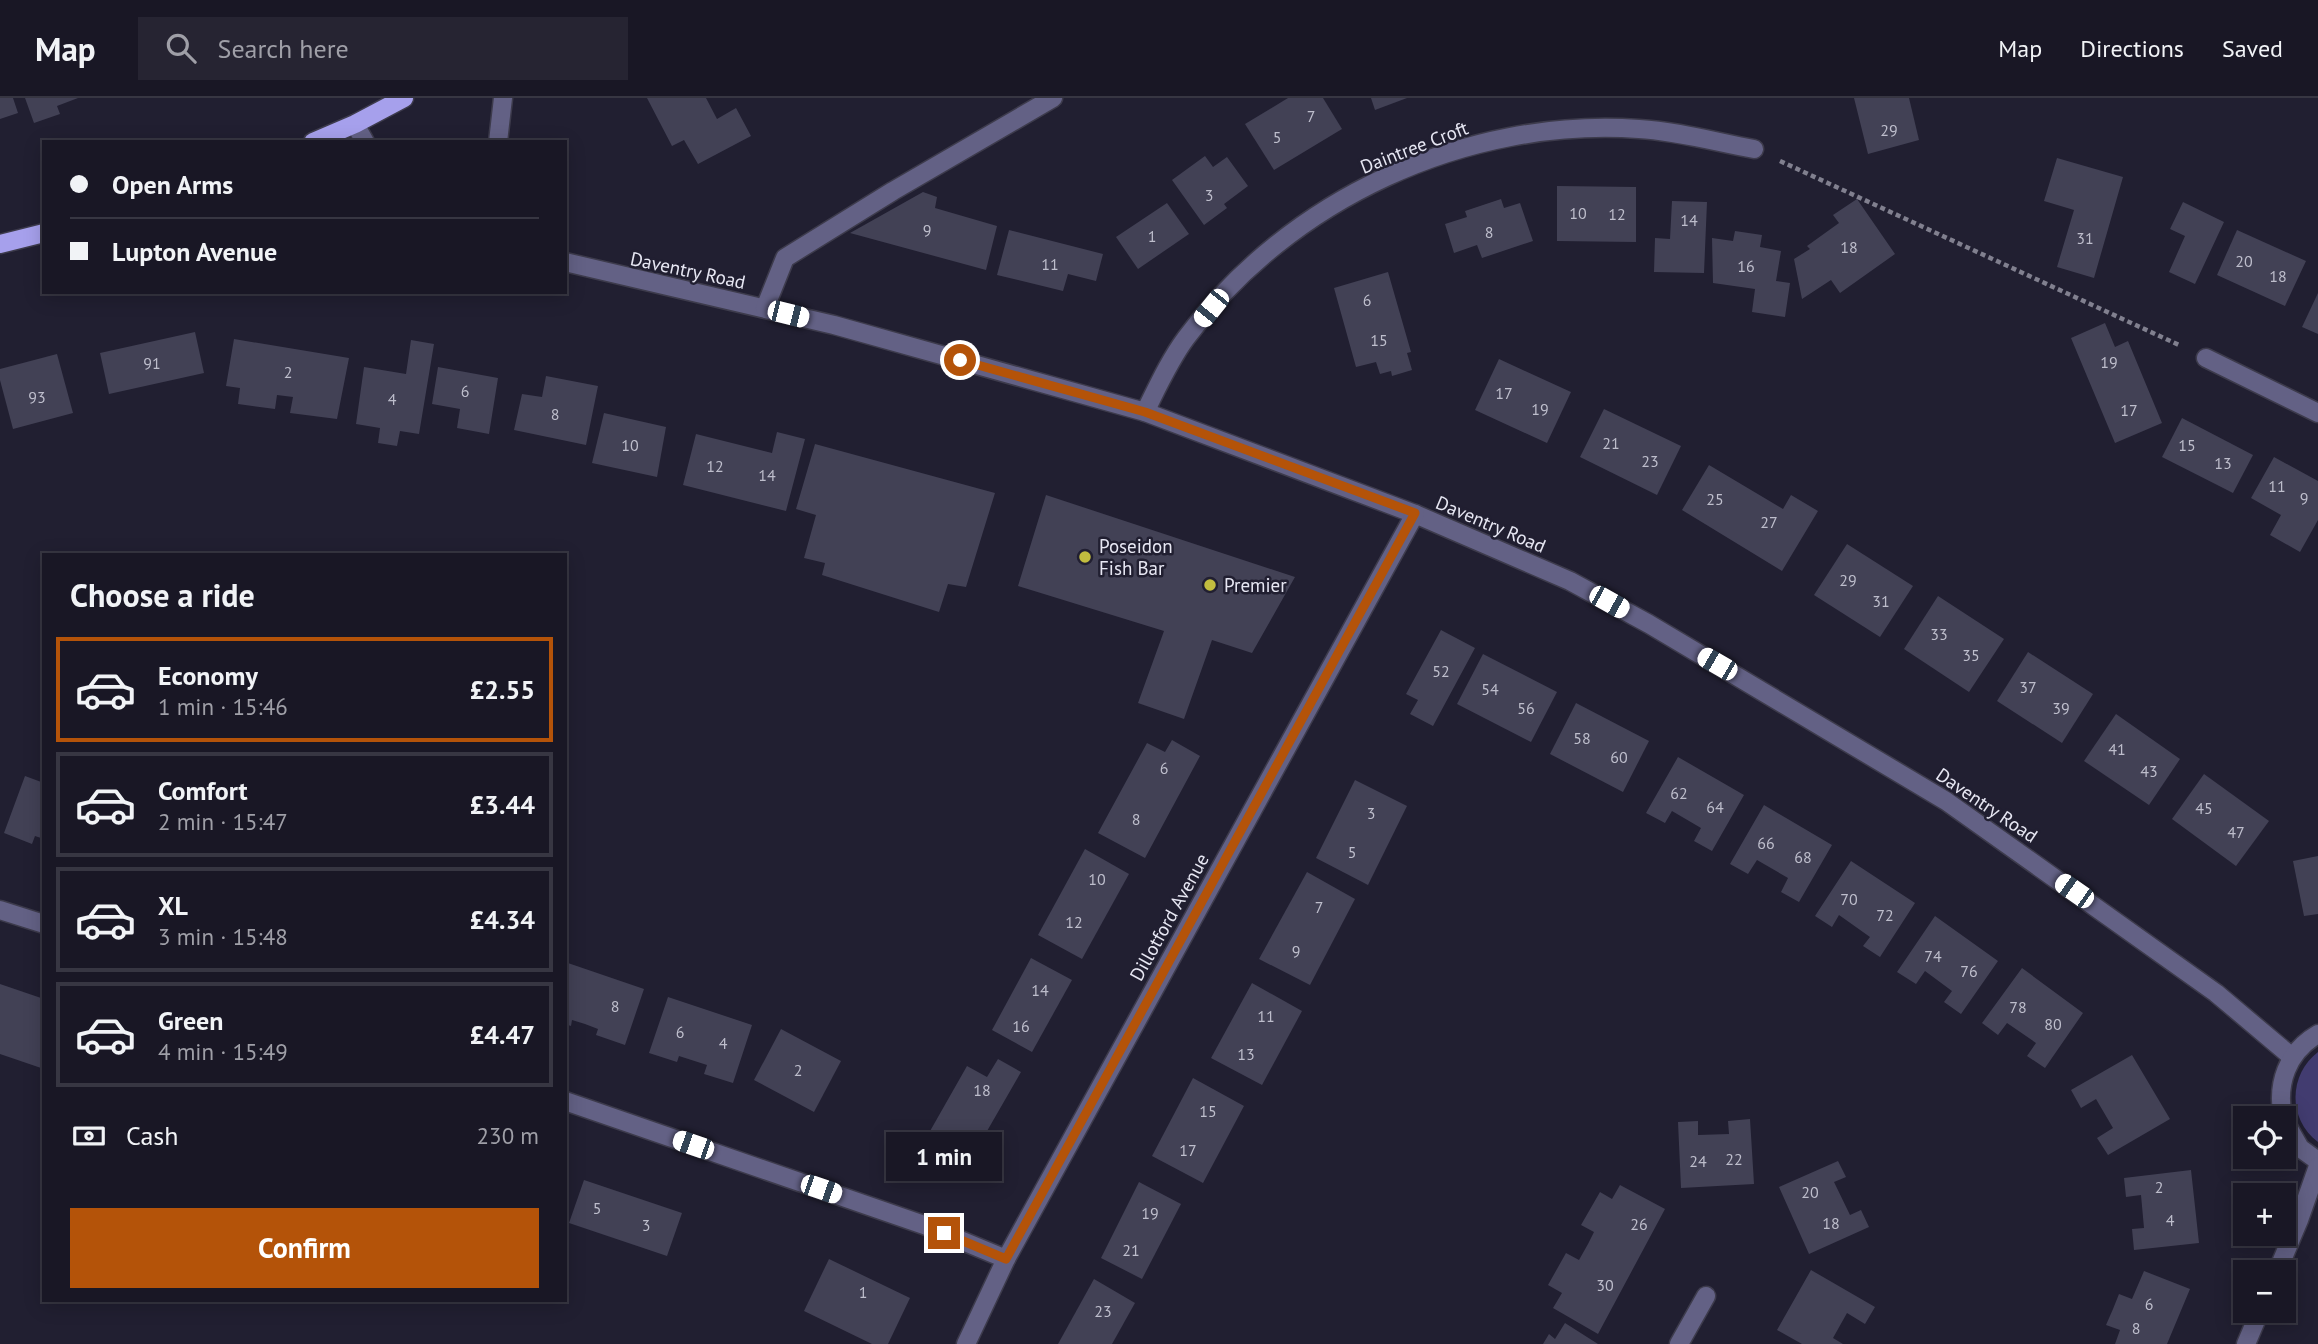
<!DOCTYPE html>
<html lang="en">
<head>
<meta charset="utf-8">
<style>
	:root { --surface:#191725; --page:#262432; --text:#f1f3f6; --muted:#9f9fa7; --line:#373642; --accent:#b45309 }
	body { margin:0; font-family:"PT Sans",sans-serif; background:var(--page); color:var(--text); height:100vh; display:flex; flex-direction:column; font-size:26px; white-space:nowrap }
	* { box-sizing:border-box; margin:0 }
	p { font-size:23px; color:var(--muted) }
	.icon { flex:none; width:38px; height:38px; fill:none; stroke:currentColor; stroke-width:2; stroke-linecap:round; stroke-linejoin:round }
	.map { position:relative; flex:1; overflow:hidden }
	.side { position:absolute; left:42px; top:455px; width:525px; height:749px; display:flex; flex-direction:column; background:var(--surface); border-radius:0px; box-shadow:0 4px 18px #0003,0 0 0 2px var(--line) }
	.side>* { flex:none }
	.banner { position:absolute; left:42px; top:42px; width:525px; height:154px; border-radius:0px; box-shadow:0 4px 18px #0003,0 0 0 2px var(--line); display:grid; align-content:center; height:154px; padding:0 28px; background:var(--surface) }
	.controls { position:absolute; left:2233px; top:1008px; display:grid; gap:14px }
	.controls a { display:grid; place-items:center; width:63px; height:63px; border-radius:0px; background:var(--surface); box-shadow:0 4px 18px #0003,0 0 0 2px var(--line); font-size:35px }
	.end { position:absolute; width:32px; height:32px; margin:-16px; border:9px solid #b45309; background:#fff; box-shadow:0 0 0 4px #fff }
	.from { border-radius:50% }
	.bubble { position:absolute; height:49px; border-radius:0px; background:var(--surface); box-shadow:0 4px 18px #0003,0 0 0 2px var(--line); font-size:23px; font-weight:700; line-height:49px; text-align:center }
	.car { position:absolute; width:21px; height:42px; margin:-21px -10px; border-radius:9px; box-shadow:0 0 5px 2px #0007; background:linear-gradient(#fff 24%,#345 0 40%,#fff 0 76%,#345 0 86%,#fff 0) }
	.banner b { display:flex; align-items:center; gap:24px; height:66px; font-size:26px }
	.banner b+b { border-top:2px solid var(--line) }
	.banner i { width:18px; height:18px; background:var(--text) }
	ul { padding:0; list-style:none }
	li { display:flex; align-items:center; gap:21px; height:105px; margin:0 14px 10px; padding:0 14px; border:4px solid var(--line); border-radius:0px }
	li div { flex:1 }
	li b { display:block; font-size:26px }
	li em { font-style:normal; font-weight:700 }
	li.current { border-color:var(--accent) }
	li>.icon { width:63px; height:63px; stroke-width:1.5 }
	h2 { padding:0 28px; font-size:32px; line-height:84px }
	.pay { display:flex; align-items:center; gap:18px; height:77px; padding:0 28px; font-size:26px }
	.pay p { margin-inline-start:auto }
	.button { display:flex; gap:14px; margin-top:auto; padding:14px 28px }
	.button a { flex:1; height:80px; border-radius:0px; background:var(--accent); color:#fff; font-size:28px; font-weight:700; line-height:80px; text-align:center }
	header { display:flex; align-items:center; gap:42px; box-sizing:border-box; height:98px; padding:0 35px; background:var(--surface); border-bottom:2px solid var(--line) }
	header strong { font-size:33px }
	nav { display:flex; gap:38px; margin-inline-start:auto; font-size:24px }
	.search { width:490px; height:63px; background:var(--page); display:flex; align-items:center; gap:18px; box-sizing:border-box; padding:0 24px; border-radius:0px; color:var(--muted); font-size:26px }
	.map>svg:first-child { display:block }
</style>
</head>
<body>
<header>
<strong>Map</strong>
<div class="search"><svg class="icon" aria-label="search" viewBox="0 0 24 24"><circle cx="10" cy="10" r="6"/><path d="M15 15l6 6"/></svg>Search here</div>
<nav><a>Map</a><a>Directions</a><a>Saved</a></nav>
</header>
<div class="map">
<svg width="2318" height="1246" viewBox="0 0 2318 1246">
	<rect width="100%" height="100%" fill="#211f31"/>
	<path fill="#423c70" d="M2318,954V1044C2287,1021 2289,976 2318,954Z"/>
	<g fill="#424155">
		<path d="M0,0H13L18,15L0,21Z"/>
		<path d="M25,0H78L57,8L60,16L34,25Z"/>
		<path d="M647,0H706L717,21L736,10L751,38L698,66L684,42L672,48Z"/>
		<path d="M1288,0H1323L1342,31L1274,72L1245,26Z"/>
		<path d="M1371,0H1407L1375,12Z"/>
		<path d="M1854,0H1909L1919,42L1868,56Z"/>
		<path d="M1205,58L1213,69L1227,59L1248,88L1224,106L1227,110L1204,127L1172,82Z"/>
		<path d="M2057,60L2123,79L2094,180L2057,169L2074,112L2044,103Z"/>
		<path d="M1557,88L1636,89V144L1557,143Z"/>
		<path d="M923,94L937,99L935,110L997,128L986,172L850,135Z"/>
		<path d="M1501,101L1504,110L1520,105L1533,143L1482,160L1477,147L1454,155L1445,126L1467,119L1465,113Z"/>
		<path d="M1857,101L1895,156L1840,195L1831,182L1802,201L1794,161L1810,151L1807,148L1839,125L1833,117Z"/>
		<path d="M1672,103L1707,104L1704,175L1654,174L1655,140L1670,141Z"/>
		<path d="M2183,104L2224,124L2195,186L2169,174L2185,138L2170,131Z"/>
		<path d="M1167,105L1189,136L1138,171L1116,139Z"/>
		<path d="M1009,132L1103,156L1096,183L1068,176L1063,193L997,177Z"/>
		<path d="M2237,132L2306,163L2285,208L2217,177Z"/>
		<path d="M1735,133L1762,137L1760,149L1781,153L1776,183L1790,185L1785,219L1752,214L1755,191L1713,185L1712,140L1733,143Z"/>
		<path d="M1388,174L1411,254L1407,255L1412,272L1392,278L1391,273L1380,276L1376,264L1356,269L1334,190Z"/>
		<path d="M2318,195V236L2302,229Z"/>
		<path d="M2105,225L2115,249L2128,243L2162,325L2115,345L2071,240Z"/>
		<path d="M195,234L204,275L109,296L100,255Z"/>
		<path d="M234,241L349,260L337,321L290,315L293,299L277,297L275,311L238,306L240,290L226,288Z"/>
		<path d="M411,242L434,246L419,336L400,333L397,348L378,345L380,330L356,326L364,269L406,276Z"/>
		<path d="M57,256L73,315L13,331L0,282V271Z"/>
		<path d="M1499,261L1571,294L1547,345L1475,312Z"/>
		<path d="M438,269L498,280L489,336L457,330L460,311L432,306Z"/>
		<path d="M546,278L598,288L586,347L514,332L522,296L542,299Z"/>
		<path d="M1604,311L1681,348L1657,397L1580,359Z"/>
		<path d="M604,315L666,329L657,379L592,365Z"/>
		<path d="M2182,320L2253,357L2233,395L2162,359Z"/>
		<path d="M777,334L805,341L786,413L683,387L696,336L772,355Z"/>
		<path d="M815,346L995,395L966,489L948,486L939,514L822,477L825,465L804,460L816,417L796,411Z"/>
		<path d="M2274,359L2318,383V422L2300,454L2270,437L2281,417L2251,400Z"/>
		<path d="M1709,367L1783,411L1791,397L1818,413L1782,473L1682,412Z"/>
		<path d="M1046,397L1295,479L1252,555L1212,542L1184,621L1138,605L1164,533L1018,488Z"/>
		<path d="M1847,446L1913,488L1880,539L1814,497Z"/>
		<path d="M1938,498L2004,541L1969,594L1904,551Z"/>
		<path d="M1441,532L1475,550L1433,628L1410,616L1418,602L1406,596Z"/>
		<path d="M2028,554L2093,596L2062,645L1997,603Z"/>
		<path d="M1483,556L1557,594L1531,644L1457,606Z"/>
		<path d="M1576,605L1649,643L1623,694L1550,656Z"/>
		<path d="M2116,616L2180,661L2149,707L2084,663Z"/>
		<path d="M1172,642L1200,658L1145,760L1098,735L1147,645L1165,654Z"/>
		<path d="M1678,659L1744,697L1712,753L1694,743L1701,730L1672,713L1665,725L1646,715Z"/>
		<path d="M2204,676L2269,723L2236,768L2172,721Z"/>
		<path d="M25,678L44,685V741L35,738L32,746L4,735Z"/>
		<path d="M1355,682L1407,708L1368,787L1316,760Z"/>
		<path d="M1764,707L1832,747L1799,804L1781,794L1788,780L1757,762L1748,776L1730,766Z"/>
		<path d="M1085,751L1129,776L1082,861L1038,837Z"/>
		<path d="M2318,758V816L2304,818L2293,763Z"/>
		<path d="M1851,763L1915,805L1880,859L1863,848L1870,839L1839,817L1832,829L1815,818Z"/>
		<path d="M1307,774L1355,801L1310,887L1259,861Z"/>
		<path d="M1935,818L1998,863L1961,916L1944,904L1952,893L1925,873L1916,886L1897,874Z"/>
		<path d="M1031,860L1072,882L1032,954L992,932Z"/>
		<path d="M565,864L644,891L625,947L596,937L598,931L585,926L572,922L571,928L565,926Z"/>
		<path d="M2022,870L2083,915L2045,970L2027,958L2036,945L2007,925L1998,937L1982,925Z"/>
		<path d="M1252,885L1302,913L1262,987L1211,960Z"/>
		<path d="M0,886L44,901V971L0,956Z"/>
		<path d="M668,899L752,927L733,985L704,976L707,967L679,958L677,964L649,955Z"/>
		<path d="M781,931L841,963L814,1014L754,982Z"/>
		<path d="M2132,957L2170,1021L2108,1057L2097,1040L2113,1030L2096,1001L2081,1010L2071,992Z"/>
		<path d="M998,961L1021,974L960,1080L917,1056L967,968L987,979Z"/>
		<path d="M1193,980L1244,1008L1203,1085L1152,1058Z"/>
		<path d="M1750,1021L1754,1086L1681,1090L1678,1024L1698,1023V1037L1729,1036L1728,1023Z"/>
		<path d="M1838,1063L1846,1079L1834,1084L1850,1117L1861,1112L1869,1129L1809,1156L1779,1089Z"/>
		<path d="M2191,1072L2199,1145L2134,1152L2132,1131L2144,1130L2141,1097L2126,1099L2124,1080Z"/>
		<path d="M584,1082L682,1115L667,1158L569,1125Z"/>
		<path d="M1139,1084L1181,1106L1142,1181L1101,1160Z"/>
		<path d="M1620,1087L1665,1111L1598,1236L1553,1210L1562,1195L1548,1187L1566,1155L1579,1162L1588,1146L1594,1134L1581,1127L1600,1094L1612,1101Z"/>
		<path d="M829,1161L910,1200L888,1246H872L804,1213Z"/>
		<path d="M1811,1172L1875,1209L1865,1226L1847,1215L1833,1240L1843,1246H1802L1777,1232Z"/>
		<path d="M2144,1173L2190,1191L2167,1246H2115L2120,1232L2106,1227L2113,1211L2119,1196L2132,1201Z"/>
		<path d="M1094,1181L1135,1205L1112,1246H1058Z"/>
		<path d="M1565,1225L1598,1246H1543L1549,1236L1555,1241Z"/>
	</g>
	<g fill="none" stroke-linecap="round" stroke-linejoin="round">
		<defs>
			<g id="minor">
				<path d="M355,26L365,44"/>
				<path d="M498,44L503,0"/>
				<path d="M565,164L834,227L1145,314L1415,416L1570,483L1649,526L1946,703L2216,895L2292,959"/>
				<path d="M765,210L785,160L893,93L1053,0"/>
				<path d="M2206,260L2318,315"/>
				<path d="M1145,314C1157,290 1169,263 1186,240C1289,101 1466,19 1639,31C1677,33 1716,44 1754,51"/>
				<path d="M0,812L44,826"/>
				<path d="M565,1003L924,1127L1006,1161"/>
				<path d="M2283,1020C2276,986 2287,954 2318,936"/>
				<path d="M2284,1022L2300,1050L2318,1063"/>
				<path d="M2277,1174L2299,1122L2318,1068"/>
				<path d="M966,1246L1006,1161L1415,416"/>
				<path d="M1679,1246L1706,1198"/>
				<path d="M2246,1246L2260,1213"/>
			</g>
			<g id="major">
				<path d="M313,44L355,26L404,0"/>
				<path d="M0,146L44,135"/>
			</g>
		</defs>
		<use href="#minor" stroke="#3d3b4c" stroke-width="21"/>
		<use href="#major" stroke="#3d3b4c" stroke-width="21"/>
		<path stroke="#81808f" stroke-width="4.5" stroke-dasharray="5 3.5" stroke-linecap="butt" d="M1780,63L2179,247"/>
		<use href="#minor" stroke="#636185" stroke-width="18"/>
		<use href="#major" stroke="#a6a0ec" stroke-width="18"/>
	</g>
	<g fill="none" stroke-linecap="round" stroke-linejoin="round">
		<path stroke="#b45309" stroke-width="9" d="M944,1135L1006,1161L1415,415L1145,314L960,262"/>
	</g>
	<g fill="#c2bd3f" stroke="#211f31" stroke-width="2.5">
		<circle cx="1085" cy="459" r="7"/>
		<circle cx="1210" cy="487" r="7"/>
	</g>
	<g text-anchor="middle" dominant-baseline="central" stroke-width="5" stroke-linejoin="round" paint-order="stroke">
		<g font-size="16" fill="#bebecc">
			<text x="1311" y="18">7</text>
			<text x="1889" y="32">29</text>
			<text x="1277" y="39">5</text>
			<text x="1209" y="97">3</text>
			<text x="1578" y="115">10</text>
			<text x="1617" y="116">12</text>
			<text x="1689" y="122">14</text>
			<text x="927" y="132">9</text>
			<text x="1489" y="134">8</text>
			<text x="1152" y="138">1</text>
			<text x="2085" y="140">31</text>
			<text x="1849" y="149">18</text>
			<text x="2244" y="163">20</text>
			<text x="1050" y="166">11</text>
			<text x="1746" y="168">16</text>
			<text x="2278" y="178">18</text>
			<text x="1367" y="202">6</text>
			<text x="1379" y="242">15</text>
			<text x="2109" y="264">19</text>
			<text x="152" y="265">91</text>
			<text x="288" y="274">2</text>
			<text x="465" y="293">6</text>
			<text x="1504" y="295">17</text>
			<text x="37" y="299">93</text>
			<text x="392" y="301">4</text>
			<text x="1540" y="311">19</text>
			<text x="2129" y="312">17</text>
			<text x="555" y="316">8</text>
			<text x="1611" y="345">21</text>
			<text x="630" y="347">10</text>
			<text x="2187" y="347">15</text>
			<text x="1650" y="363">23</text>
			<text x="2223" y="365">13</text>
			<text x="715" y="368">12</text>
			<text x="767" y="377">14</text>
			<text x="2277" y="388">11</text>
			<text x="2304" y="400">9</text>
			<text x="1715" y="401">25</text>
			<text x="1769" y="424">27</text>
			<text x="1848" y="482">29</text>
			<text x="1881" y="503">31</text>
			<text x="1939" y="536">33</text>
			<text x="1971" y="557">35</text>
			<text x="1441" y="573">52</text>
			<text x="2028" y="589">37</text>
			<text x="1490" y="591">54</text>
			<text x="1526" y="610">56</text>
			<text x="2061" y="610">39</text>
			<text x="1582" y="640">58</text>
			<text x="2117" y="651">41</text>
			<text x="1619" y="659">60</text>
			<text x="1164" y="670">6</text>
			<text x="2149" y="673">43</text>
			<text x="1679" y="695">62</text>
			<text x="1715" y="709">64</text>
			<text x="2204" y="710">45</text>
			<text x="1371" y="715">3</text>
			<text x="1136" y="721">8</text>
			<text x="2236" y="734">47</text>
			<text x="1766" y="745">66</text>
			<text x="1352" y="754">5</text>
			<text x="1803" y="759">68</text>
			<text x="1097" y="781">10</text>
			<text x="1849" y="801">70</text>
			<text x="1319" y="809">7</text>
			<text x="1885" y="817">72</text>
			<text x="1074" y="824">12</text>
			<text x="1296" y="853">9</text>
			<text x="1933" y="858">74</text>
			<text x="1969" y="873">76</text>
			<text x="1040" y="892">14</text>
			<text x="615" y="908">8</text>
			<text x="2018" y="909">78</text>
			<text x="1266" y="918">11</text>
			<text x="2053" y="926">80</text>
			<text x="1021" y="928">16</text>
			<text x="680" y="934">6</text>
			<text x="723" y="945">4</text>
			<text x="1246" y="956">13</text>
			<text x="798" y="972">2</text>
			<text x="982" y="992">18</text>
			<text x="1208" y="1013">15</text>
			<text x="1188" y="1052">17</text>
			<text x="1734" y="1061">22</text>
			<text x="1698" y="1063">24</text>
			<text x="2159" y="1089">2</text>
			<text x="1810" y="1094">20</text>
			<text x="597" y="1110">5</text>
			<text x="1150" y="1115">19</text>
			<text x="2170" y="1122">4</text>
			<text x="1831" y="1125">18</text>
			<text x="1639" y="1126">26</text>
			<text x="646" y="1127">3</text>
			<text x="1131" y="1152">21</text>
			<text x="1605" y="1187">30</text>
			<text x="863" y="1194">1</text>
			<text x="2149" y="1206">6</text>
			<text x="1103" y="1213">23</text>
			<text x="2136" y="1230">8</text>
		</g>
		<g font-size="19" fill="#e7e7f3" stroke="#211f31">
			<text transform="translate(1414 49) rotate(-21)">Daintree Croft</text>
			<text transform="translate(688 172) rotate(12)">Daventry Road</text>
			<text transform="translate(1491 426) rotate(23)">Daventry Road</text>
			<text transform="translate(1987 707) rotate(34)">Daventry Road</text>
			<text transform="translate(1169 819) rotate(-61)">Dillotford Avenue</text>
		</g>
		<g font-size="19" fill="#e7e7f3" stroke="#211f31" text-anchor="start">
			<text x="1099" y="448">Poseidon<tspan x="1099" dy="22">Fish Bar</tspan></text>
			<text x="1224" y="487">Premier</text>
		</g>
	</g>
</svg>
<div class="controls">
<a><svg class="icon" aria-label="locate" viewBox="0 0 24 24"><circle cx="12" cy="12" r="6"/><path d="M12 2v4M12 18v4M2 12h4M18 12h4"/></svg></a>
<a>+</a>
<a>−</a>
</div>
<i class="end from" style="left:960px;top:262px"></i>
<i class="end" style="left:944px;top:1135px"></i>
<div class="bubble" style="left:886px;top:1034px;width:116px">1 min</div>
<i class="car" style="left:1211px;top:210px;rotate:219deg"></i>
<i class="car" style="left:788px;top:216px;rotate:104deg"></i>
<i class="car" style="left:1609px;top:504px;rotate:119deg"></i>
<i class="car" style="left:1717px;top:566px;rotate:300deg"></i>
<i class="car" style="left:2074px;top:793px;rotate:305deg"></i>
<i class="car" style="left:693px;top:1047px;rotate:289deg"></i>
<i class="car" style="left:821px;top:1091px;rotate:109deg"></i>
<div class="banner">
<b><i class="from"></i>Open Arms</b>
<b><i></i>Lupton Avenue</b>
</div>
<section class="side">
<h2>Choose a ride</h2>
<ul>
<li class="current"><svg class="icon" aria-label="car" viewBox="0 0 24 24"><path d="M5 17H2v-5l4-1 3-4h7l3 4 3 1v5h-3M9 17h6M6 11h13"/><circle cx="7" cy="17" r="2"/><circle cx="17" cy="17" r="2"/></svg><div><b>Economy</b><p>1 min · 15:46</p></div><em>£2.55</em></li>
<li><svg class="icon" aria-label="car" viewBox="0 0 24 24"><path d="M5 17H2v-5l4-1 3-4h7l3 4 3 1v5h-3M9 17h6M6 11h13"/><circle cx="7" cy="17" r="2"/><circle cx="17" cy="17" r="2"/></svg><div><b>Comfort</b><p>2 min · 15:47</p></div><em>£3.44</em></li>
<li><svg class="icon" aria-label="car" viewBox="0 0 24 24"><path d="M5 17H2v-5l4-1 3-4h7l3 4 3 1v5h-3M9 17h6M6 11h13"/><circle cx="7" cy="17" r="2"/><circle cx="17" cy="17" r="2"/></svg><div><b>XL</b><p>3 min · 15:48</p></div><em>£4.34</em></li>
<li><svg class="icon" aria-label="car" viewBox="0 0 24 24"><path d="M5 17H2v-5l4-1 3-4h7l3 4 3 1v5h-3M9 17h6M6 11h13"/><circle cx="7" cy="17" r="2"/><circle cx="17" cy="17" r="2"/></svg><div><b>Green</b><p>4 min · 15:49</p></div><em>£4.47</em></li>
</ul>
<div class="pay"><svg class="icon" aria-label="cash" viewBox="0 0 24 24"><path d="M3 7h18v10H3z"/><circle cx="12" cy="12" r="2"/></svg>Cash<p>230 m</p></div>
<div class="button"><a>Confirm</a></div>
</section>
</div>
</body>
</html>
